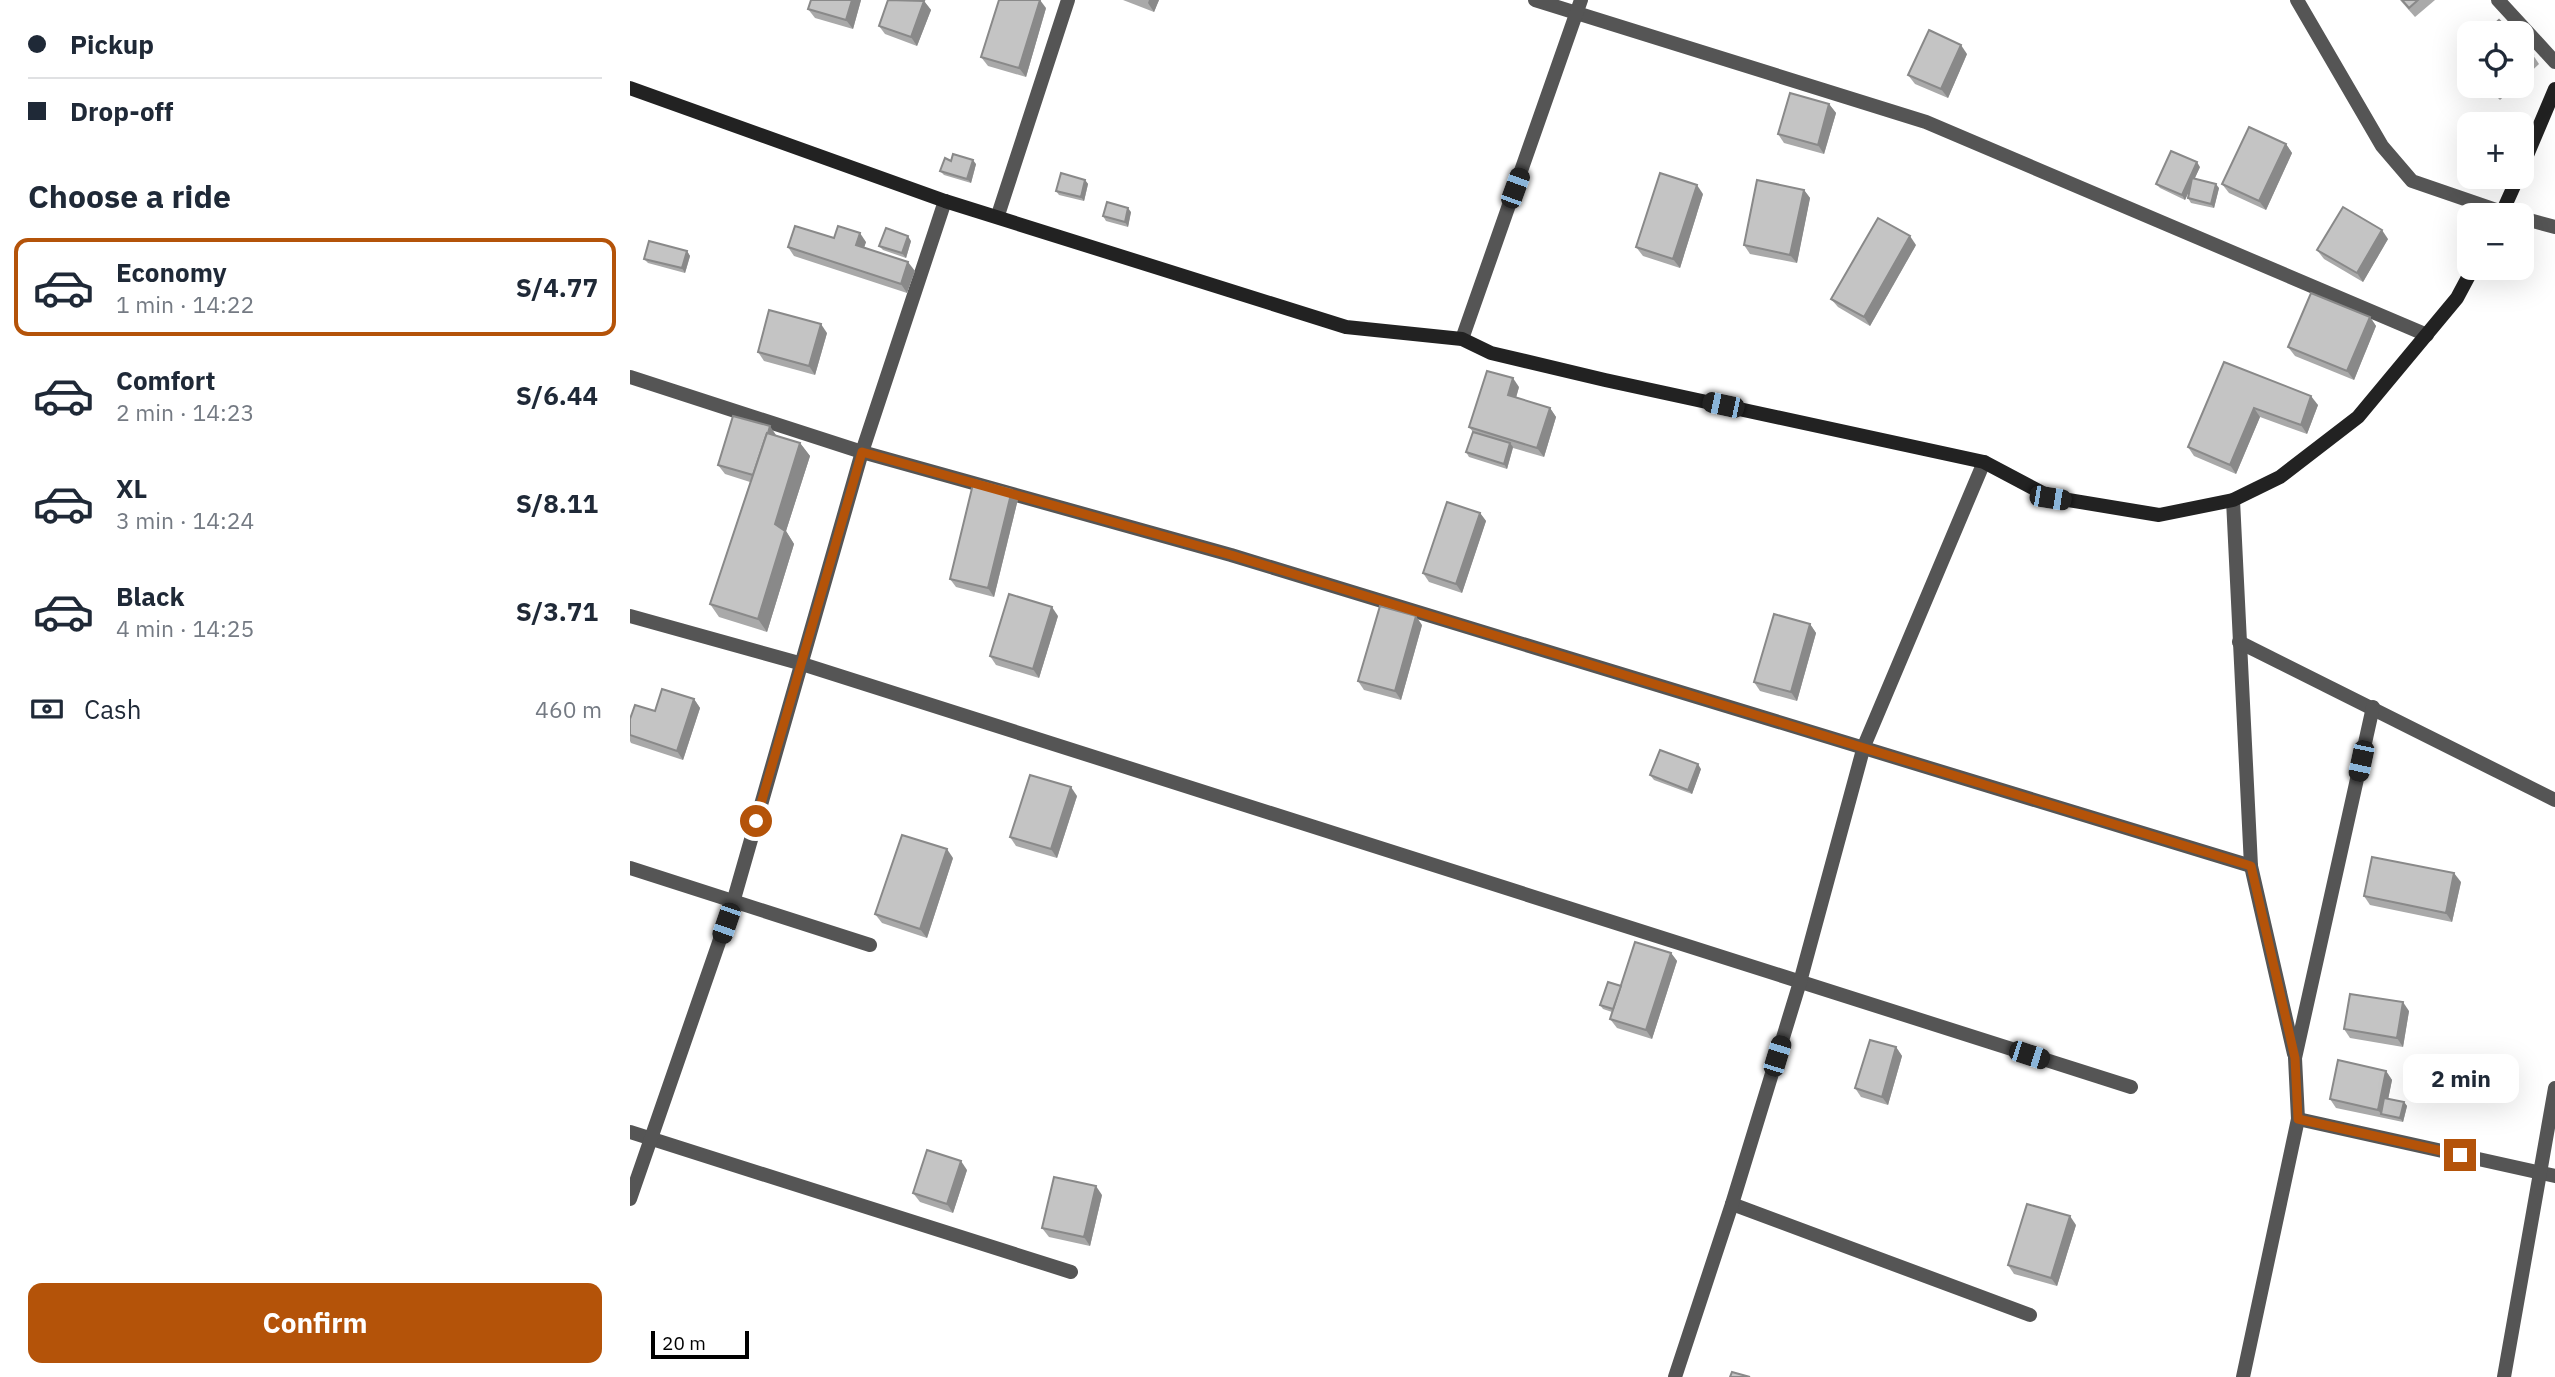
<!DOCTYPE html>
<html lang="en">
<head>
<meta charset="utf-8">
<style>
	:root { --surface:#fff; --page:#f2f2f3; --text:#1f2937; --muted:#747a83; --line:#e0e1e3; --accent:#b45309 }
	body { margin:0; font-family:"IBM Plex Sans",sans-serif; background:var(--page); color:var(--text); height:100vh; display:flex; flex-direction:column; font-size:26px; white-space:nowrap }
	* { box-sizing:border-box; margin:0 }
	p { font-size:23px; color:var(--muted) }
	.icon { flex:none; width:38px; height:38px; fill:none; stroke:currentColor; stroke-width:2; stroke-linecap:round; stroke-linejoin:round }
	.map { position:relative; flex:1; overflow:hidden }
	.sheet { display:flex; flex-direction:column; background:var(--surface); width:630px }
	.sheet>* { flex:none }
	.guide { display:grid; align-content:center; height:154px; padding:0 28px; background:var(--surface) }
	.buttons { position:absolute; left:1827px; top:21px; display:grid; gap:14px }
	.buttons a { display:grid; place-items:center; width:77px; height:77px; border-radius:14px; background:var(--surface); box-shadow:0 7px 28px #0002; font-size:35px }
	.scale { position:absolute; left:21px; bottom:18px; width:98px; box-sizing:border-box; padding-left:7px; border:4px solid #000; border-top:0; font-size:19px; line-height:24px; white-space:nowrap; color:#000; -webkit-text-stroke:5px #fff; paint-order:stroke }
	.end { position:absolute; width:32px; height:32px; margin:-16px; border:9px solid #b45309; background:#fff; box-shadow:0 0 0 4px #fff }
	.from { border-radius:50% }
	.bubble { position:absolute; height:49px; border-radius:14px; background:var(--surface); box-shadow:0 7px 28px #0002; font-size:23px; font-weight:700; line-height:49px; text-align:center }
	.car { position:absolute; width:21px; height:42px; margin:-21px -10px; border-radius:9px; box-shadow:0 0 5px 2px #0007; background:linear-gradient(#222 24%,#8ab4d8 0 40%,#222 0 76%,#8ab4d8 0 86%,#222 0) }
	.guide b { display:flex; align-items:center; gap:24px; height:66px; font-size:26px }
	.guide b+b { border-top:2px solid var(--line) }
	.guide i { width:18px; height:18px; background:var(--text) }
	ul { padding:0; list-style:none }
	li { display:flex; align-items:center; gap:21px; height:98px; margin:0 14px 10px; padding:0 14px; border:4px solid transparent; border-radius:14px }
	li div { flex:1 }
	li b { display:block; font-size:26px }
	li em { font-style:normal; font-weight:700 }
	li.on { border-color:var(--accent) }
	li>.icon { width:63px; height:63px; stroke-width:1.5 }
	h2 { padding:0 28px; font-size:32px; line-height:84px }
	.pay { display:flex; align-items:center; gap:18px; height:77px; padding:0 28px; font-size:26px }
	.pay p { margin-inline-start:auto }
	.primary-button { display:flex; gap:14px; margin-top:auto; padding:14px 28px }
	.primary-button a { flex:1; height:80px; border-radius:14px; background:var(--accent); color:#fff; font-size:28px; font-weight:700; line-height:80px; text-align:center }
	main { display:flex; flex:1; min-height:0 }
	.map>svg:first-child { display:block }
</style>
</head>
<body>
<main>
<section class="sheet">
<div class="guide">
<b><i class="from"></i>Pickup</b>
<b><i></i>Drop-off</b>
</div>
<h2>Choose a ride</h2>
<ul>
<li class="on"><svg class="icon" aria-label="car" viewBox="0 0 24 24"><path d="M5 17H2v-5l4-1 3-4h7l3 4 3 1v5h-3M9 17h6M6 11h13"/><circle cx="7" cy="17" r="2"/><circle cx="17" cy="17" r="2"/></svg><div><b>Economy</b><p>1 min · 14:22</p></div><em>S/4.77</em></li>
<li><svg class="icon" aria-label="car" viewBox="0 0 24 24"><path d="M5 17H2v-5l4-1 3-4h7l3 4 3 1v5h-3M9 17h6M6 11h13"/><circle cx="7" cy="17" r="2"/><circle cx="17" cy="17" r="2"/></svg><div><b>Comfort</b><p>2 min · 14:23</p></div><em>S/6.44</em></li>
<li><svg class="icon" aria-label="car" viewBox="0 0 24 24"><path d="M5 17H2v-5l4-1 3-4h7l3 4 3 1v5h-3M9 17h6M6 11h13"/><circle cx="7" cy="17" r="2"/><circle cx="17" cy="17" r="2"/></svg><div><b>XL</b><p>3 min · 14:24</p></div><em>S/8.11</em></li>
<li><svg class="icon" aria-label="car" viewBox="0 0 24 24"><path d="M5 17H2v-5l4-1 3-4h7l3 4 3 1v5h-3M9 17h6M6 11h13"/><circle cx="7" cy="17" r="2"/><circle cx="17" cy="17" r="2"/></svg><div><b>Black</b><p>4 min · 14:25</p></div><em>S/3.71</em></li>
</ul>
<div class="pay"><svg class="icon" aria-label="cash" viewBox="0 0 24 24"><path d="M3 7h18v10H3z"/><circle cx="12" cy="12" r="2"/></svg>Cash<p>460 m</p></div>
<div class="primary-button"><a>Confirm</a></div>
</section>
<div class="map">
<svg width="1925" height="1377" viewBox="0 0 1925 1377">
	<rect width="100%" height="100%" fill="#fff"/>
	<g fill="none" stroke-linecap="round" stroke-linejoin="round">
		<g stroke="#555" stroke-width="14">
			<path d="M905,0L1296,122L1797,335"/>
			<path d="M1667,0L1752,146L1782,181L1881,215"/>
			<path d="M1868,0L1925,62"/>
			<path d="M368,215L438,0"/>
			<path d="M1892,218L1925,227"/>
			<path d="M832,339L951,0"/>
			<path d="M0,377L232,452L601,555L1621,866"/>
			<path d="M1603,500L1621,866L1664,1054"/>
			<path d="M0,616L169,663L1501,1087"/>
			<path d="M1609,642L1925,800"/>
			<path d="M0,868L240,945"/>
			<path d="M1668,1119L1925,1176"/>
			<path d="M0,1132L441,1272"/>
			<path d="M0,1199L104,899L232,452L315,201"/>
			<path d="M1102,1204L1400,1315"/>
			<path d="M1045,1377L1102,1204L1170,982L1234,746L1354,462"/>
			<path d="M1613,1377L1668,1119L1665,1058L1743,707"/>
			<path d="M1874,1377L1925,1088"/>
		</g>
		<g stroke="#222" stroke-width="14">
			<path d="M0,88L315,201L716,327L832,339L861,353L975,380L1354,462L1420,497L1529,515L1603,500L1650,477L1728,417L1827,298L1843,268"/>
			<path d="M1892,167L1925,89"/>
			<path d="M1871,215L1888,177"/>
		</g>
	</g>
	<g fill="#a9a9a9">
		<path d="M181,0H231L223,29L185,18L178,9Z"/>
		<path d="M493,0H529L524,12Z"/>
		<path d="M1770,0H1805L1785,17Z"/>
		<path d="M294,1L301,10L287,46L255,34L249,26Z"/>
		<path d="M416,8L396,77L358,66L351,57Z"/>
		<path d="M1892,44L1903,55L1909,64L1892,80Z"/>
		<path d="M1337,54L1318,98L1285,84L1278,75Z"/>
		<path d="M1856,86H1885L1870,100Z"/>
		<path d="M1199,104L1206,113L1194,154L1154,143L1148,134Z"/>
		<path d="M1656,144L1662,153L1636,210L1599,193L1592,184Z"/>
		<path d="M321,161L346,164L341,183L314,175L310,171Z"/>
		<path d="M1570,167L1564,179L1589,188L1584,208L1561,203L1558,198L1560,189L1555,200L1530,188L1526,184Z"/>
		<path d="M455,180L458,184L454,201L429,195L426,191Z"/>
		<path d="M1174,190L1180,198L1167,263L1120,254L1114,245Z"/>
		<path d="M1073,194L1050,268L1013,256L1006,247Z"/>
		<path d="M501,212L498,227L476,221L473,216Z"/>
		<path d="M204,238L236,242L234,247L285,271L277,293L164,256L158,247Z"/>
		<path d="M1758,239L1733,282L1694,259L1687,250Z"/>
		<path d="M281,241L276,258L253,250L249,246Z"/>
		<path d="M1286,245L1240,326L1208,307L1201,299Z"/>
		<path d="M57,251L60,256L55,273L18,263L14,259Z"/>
		<path d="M1740,317L1746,326L1724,380L1665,356L1658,347Z"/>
		<path d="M197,333L185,375L134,361L128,352Z"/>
		<path d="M1594,362L1688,405L1677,434L1630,417L1606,474L1564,456L1558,447Z"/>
		<path d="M889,387L886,398L920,408L926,417L914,457L883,448L877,469L839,457L836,452L843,432L839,427Z"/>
		<path d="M146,436L170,443L180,456L156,531L164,544L137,632L89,617L80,604L120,482L95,474L88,465Z"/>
		<path d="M388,499L364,597L326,587L320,579Z"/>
		<path d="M850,513L856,521L832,593L799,582L793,573Z"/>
		<path d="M428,616L409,678L366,665L360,656Z"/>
		<path d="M1180,624L1186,633L1167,701L1130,691L1124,682Z"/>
		<path d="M792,625L771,700L734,690L728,681Z"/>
		<path d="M64,699L70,708L53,760L1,743L0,741V719Z"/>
		<path d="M1071,769L1062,794L1024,780L1020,775Z"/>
		<path d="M447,796L427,858L386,846L380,837Z"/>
		<path d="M323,858L297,938L252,923L245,914Z"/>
		<path d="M1831,882L1822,922L1740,905L1734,896Z"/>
		<path d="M1041,953L1047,961L1022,1039L987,1028L980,1019L982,1012L973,1009L970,1005L991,986Z"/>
		<path d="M1779,1011L1773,1047L1720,1038L1714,1029Z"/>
		<path d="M1266,1047L1272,1056L1258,1105L1231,1097L1225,1088Z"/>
		<path d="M1756,1071L1762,1080L1758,1099L1774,1102L1777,1106L1773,1122L1706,1108L1700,1099Z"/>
		<path d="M1812,1073L1807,1093L1784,1088L1781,1083Z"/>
		<path d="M337,1170L323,1213L290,1202L283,1193Z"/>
		<path d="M472,1195L460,1246L419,1237L412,1228Z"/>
		<path d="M1446,1225L1427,1286L1384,1274L1378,1265Z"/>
	</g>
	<g fill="#898989">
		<path d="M222,0H231L223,29L216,20Z"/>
		<path d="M410,0L416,8L396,77L389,68Z"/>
		<path d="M519,0H529L524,12L518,3Z"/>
		<path d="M294,1L301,10L287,46L281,37Z"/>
		<path d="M1331,45L1337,54L1318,98L1311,89Z"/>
		<path d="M1199,104L1206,113L1194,154L1188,145Z"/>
		<path d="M1656,144L1662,153L1636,210L1629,201Z"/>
		<path d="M343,160L346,164L341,183L337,179Z"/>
		<path d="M1567,162L1570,167L1555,200L1552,195Z"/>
		<path d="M455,180L458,184L454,201L451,197Z"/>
		<path d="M1586,184L1589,188L1584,208L1581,204Z"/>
		<path d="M1067,185L1073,194L1050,268L1043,259Z"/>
		<path d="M1174,190L1180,198L1167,263L1160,255Z"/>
		<path d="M498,208L501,212L498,227L495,222Z"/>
		<path d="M1752,230L1758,239L1733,282L1727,273Z"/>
		<path d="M230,233L236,242L232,254L226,245Z"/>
		<path d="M278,236L281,241L276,258L272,253Z"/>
		<path d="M1280,236L1286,245L1240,326L1234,317Z"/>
		<path d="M57,251L60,256L55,273L52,268Z"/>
		<path d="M278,262L285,271L277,293L271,284Z"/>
		<path d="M1740,317L1746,326L1724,380L1717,371Z"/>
		<path d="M191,324L197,333L185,375L179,366Z"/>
		<path d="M883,378L889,387L884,404L878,395Z"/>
		<path d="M1681,396L1688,405L1677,434L1671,425Z"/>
		<path d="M920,408L926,417L914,457L907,448Z"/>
		<path d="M1624,408L1630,417L1606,474L1600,465Z"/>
		<path d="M140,426L146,435L125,476Z"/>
		<path d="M170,443L180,456L156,531L164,544L137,632L128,619L145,524Z"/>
		<path d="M880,443L883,447L877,469L874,464Z"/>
		<path d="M382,490L388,499L364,597L358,588Z"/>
		<path d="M850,513L856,521L832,593L826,584Z"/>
		<path d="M422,607L428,616L409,678L403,669Z"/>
		<path d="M786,616L792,625L771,700L765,691Z"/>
		<path d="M1180,624L1186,633L1167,701L1161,692Z"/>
		<path d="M64,699L70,708L53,760L47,751Z"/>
		<path d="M1068,764L1071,769L1062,794L1058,790Z"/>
		<path d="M441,787L447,796L427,858L421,849Z"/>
		<path d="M317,849L323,858L297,938L290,929Z"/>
		<path d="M1824,873L1831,882L1822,922L1816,913Z"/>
		<path d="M1041,953L1047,961L1022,1039L1016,1030Z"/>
		<path d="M1773,1002L1779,1011L1773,1047L1767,1038Z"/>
		<path d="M1266,1047L1272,1056L1258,1105L1252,1097Z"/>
		<path d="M1809,1068L1812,1073L1807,1093L1804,1089Z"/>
		<path d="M1756,1071L1762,1080L1755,1115L1751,1114L1748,1110Z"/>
		<path d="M1774,1102L1777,1106L1773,1122L1770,1118Z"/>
		<path d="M331,1161L337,1170L323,1213L317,1204Z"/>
		<path d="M466,1186L472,1195L460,1246L454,1237Z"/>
		<path d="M1440,1216L1446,1225L1427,1286L1421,1278Z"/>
	</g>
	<g fill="#c4c4c4" stroke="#898989" stroke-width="2">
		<path d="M181,0H222L216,20L178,9Z"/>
		<path d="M258,0L294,1L281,37L249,26Z"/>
		<path d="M369,0H410L389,68L351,57Z"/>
		<path d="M1772,0H1788L1779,8Z"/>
		<path d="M1869,20L1882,33H1855Z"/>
		<path d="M1299,30L1331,45L1311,89L1278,75Z"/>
		<path d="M1892,44L1903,55L1892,65Z"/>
		<path d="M1839,48V66L1830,56Z"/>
		<path d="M1858,86H1870L1863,92Z"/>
		<path d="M1160,93L1199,104L1188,145L1148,134Z"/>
		<path d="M1619,127L1656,144L1629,201L1592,184Z"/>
		<path d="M1541,151L1567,162L1552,195L1526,184Z"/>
		<path d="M323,154L343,160L337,179L310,171L315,158L321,161Z"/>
		<path d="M431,173L455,180L451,197L426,191Z"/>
		<path d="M1030,173L1067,185L1043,259L1006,247Z"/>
		<path d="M1562,178L1586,184L1581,204L1558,198Z"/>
		<path d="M1127,180L1174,190L1160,255L1114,245Z"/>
		<path d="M477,202L498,208L495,222L473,216Z"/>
		<path d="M1713,207L1752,230L1727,273L1687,250Z"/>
		<path d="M1248,218L1280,236L1234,317L1201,299Z"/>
		<path d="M165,226L204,238L208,226L230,233L226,245L278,262L271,284L158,247Z"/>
		<path d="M256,228L278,236L272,253L249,246Z"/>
		<path d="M19,241L57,251L52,268L14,259Z"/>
		<path d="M1681,293L1740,317L1717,371L1658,347Z"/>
		<path d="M139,310L191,324L179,366L128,352Z"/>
		<path d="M1594,362L1681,396L1671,425L1624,408L1600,465L1558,447Z"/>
		<path d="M857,371L883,378L878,395L920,408L907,448L839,427Z"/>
		<path d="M103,416L140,426L138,433H137L123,475L88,465Z"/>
		<path d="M843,432L880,443L874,464L836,452Z"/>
		<path d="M137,433L170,443L145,524L155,531L128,619L80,604Z"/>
		<path d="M344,480L382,490L358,588L320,579Z"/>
		<path d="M817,502L850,513L826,584L793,573Z"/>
		<path d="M379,594L422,607L403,669L360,656Z"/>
		<path d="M750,606L786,616L765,691L728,681Z"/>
		<path d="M1144,614L1180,624L1161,692L1124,682Z"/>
		<path d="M32,689L64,699L47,751L0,735V719L5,705L25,711Z"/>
		<path d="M1030,750L1068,764L1058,790L1020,775Z"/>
		<path d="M400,775L441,787L421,849L380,837Z"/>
		<path d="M272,835L317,849L290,929L245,914Z"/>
		<path d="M1742,857L1824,873L1816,913L1734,896Z"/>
		<path d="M1005,942L1041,953L1016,1030L980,1019Z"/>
		<path d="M978,982L991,986L983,1009L970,1005Z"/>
		<path d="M1720,994L1773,1002L1767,1038L1714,1029Z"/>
		<path d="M1240,1040L1266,1047L1252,1097L1225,1088Z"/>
		<path d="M1708,1060L1756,1071L1748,1110L1700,1099Z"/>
		<path d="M1787,1062L1809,1068L1804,1089L1781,1083Z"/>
		<path d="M1754,1098L1774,1102L1770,1118L1751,1114Z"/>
		<path d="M297,1150L331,1161L317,1204L283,1193Z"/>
		<path d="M424,1177L466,1186L454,1237L412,1228Z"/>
		<path d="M1397,1204L1440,1216L1421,1278L1378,1265Z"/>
		<path d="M1102,1372L1120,1377H1100Z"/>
	</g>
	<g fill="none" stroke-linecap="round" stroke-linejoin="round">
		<path stroke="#b45309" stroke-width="9" d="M126,821L232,452L601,555L1621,866L1665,1058L1668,1119L1830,1155"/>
	</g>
</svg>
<div class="buttons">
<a><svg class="icon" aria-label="locate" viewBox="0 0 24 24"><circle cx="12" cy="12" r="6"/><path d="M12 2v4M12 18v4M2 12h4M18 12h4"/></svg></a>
<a>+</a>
<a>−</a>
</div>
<div class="scale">20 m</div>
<i class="end from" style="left:126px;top:821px"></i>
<i class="end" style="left:1830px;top:1155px"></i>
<div class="bubble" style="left:1773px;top:1054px;width:116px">2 min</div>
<i class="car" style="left:885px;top:188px;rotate:20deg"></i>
<i class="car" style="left:1093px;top:405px;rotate:282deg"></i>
<i class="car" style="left:1420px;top:498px;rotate:99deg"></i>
<i class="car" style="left:1731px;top:761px;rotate:192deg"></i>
<i class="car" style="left:96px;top:923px;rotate:199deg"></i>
<i class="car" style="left:1399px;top:1055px;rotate:108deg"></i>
<i class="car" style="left:1147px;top:1056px;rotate:17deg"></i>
</div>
</main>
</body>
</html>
